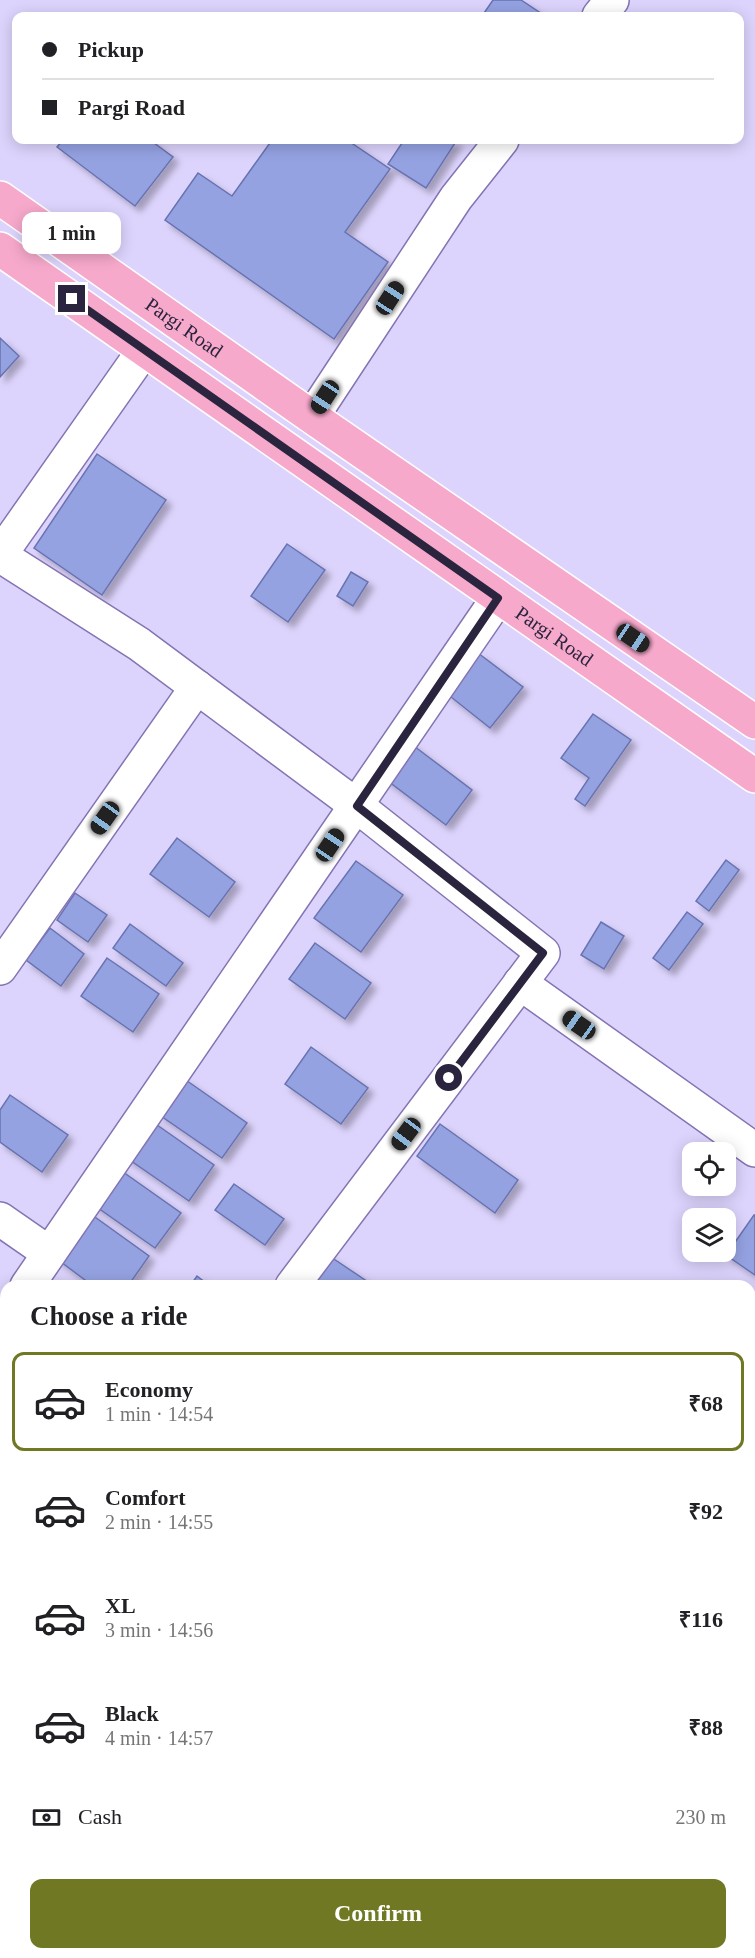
<!DOCTYPE html>
<html lang="en">
<head>
<meta charset="utf-8">
<style>
	:root { --surface:#fff; --page:#f2f2f2; --text:#202124; --muted:#757577; --line:#e0e0e0; --accent:#707823 }
	body { margin:0; font-family:"Times New Roman",serif; background:var(--page); color:var(--text); height:100vh; display:flex; flex-direction:column; font-size:22px; white-space:nowrap }
	* { box-sizing:border-box; margin:0 }
	p { font-size:20px; color:var(--muted) }
	.icon { flex:none; width:33px; height:33px; fill:none; stroke:currentColor; stroke-width:2; stroke-linecap:round; stroke-linejoin:round }
	.map { position:relative; flex:1; overflow:hidden }
	.side { position:absolute; left:0px; top:1280px; width:756px; height:680px; display:flex; flex-direction:column; background:var(--surface); border-radius:18px 18px 0 0; box-shadow:0 3px 15px #0003 }
	.side>* { flex:none }
	.banner { position:absolute; left:12px; top:12px; width:732px; height:132px; border-radius:12px; box-shadow:0 3px 15px #0003; display:grid; align-content:center; height:132px; padding:0 30px; background:var(--surface) }
	.tools { position:absolute; left:682px; top:1142px; display:grid; gap:12px }
	.tools a { display:grid; place-items:center; width:54px; height:54px; border-radius:12px; background:var(--surface); box-shadow:0 3px 15px #0003; font-size:30px }
	.end { position:absolute; width:27px; height:27px; margin:-14px; border:8px solid #2b243e; background:#fff; box-shadow:0 0 0 3px #fff }
	.from { border-radius:50% }
	.bubble { position:absolute; height:42px; border-radius:12px; background:var(--surface); box-shadow:0 3px 15px #0003; font-size:20px; font-weight:700; line-height:42px; text-align:center }
	.car { position:absolute; width:18px; height:36px; margin:-18px -9px; border-radius:8px; box-shadow:0 0 4px 2px #0007; background:linear-gradient(#222 24%,#8ab4d8 0 40%,#222 0 76%,#8ab4d8 0 86%,#222 0) }
	.banner b { display:flex; align-items:center; gap:21px; height:57px; font-size:22px }
	.banner b+b { border-top:2px solid var(--line) }
	.banner i { width:15px; height:15px; background:var(--text) }
	ul { padding:0; list-style:none }
	li { display:flex; align-items:center; gap:18px; height:99px; margin:0 12px 9px; padding:0 18px; border:3px solid transparent; border-radius:12px }
	li div { flex:1 }
	li b { display:block; font-size:22px }
	li em { font-style:normal; font-weight:700 }
	li.on { border-color:var(--accent) }
	li>.icon { width:54px; height:54px; stroke-width:1.5 }
	h2 { padding:0 30px; font-size:27px; line-height:72px }
	.pay { display:flex; align-items:center; gap:15px; height:66px; padding:0 30px; font-size:22px }
	.pay p { margin-inline-start:auto }
	.primary-button { display:flex; gap:12px; margin-top:auto; padding:12px 30px }
	.primary-button a { flex:1; height:69px; border-radius:12px; background:var(--accent); color:#fff; font-size:24px; font-weight:700; line-height:69px; text-align:center }
	.map>svg:first-child { display:block }
</style>
</head>
<body>
<div class="map">
<svg width="755" height="1958" viewBox="0 0 755 1958">
	<defs>
		<filter id="shadow"><feDropShadow dx="5.5" dy="5.5" stdDeviation="3" flood-color="#0004"/></filter>
	</defs>
	<rect width="100%" height="100%" fill="#ddd4fd"/>
	<g fill="#95a2e2" stroke="#6873b0" stroke-width="1.5" filter="url(#shadow)">
		<path d="M493,0H521L539,12L536,16H482Z"/>
		<path d="M63,140H150L173,157L135,206L57,147Z"/>
		<path d="M272,140H347L390,169L345,232L388,262L334,339L165,220L198,173L232,196Z"/>
		<path d="M404,140H457L426,188L388,164Z"/>
		<path d="M0,338L19,356L0,377Z"/>
		<path d="M97,454L166,500L102,595L34,548Z"/>
		<path d="M287,544L325,570L288,622L251,596Z"/>
		<path d="M351,572L368,582L353,606L337,596Z"/>
		<path d="M478,653L523,687L490,728L446,693Z"/>
		<path d="M593,714L631,740L585,806L575,799L589,778L561,758Z"/>
		<path d="M410,743L472,790L446,825L384,778Z"/>
		<path d="M177,838L235,882L209,917L150,874Z"/>
		<path d="M726,860L739,870L709,911L696,901Z"/>
		<path d="M356,861L403,895L361,952L314,918Z"/>
		<path d="M75,893L107,915L88,942L57,920Z"/>
		<path d="M687,912L703,924L669,970L653,958Z"/>
		<path d="M601,922L624,936L604,969L581,955Z"/>
		<path d="M130,924L183,963L166,986L113,948Z"/>
		<path d="M50,928L84,954L61,986L26,960Z"/>
		<path d="M315,943L371,983L345,1019L289,979Z"/>
		<path d="M107,958L159,994L133,1032L81,996Z"/>
		<path d="M311,1047L368,1088L341,1124L285,1084Z"/>
		<path d="M183,1078L247,1123L222,1158L158,1114Z"/>
		<path d="M10,1095L68,1135L42,1172L0,1142V1110Z"/>
		<path d="M150,1120L214,1165L189,1201L124,1156Z"/>
		<path d="M440,1124L518,1180L495,1213L417,1156Z"/>
		<path d="M116,1167L181,1213L155,1248L91,1203Z"/>
		<path d="M234,1184L284,1219L265,1245L215,1210Z"/>
		<path d="M81,1207L149,1256L128,1286H93L49,1253Z"/>
		<path d="M754,1215H755V1275L726,1255Z"/>
		<path d="M325,1253L374,1286H304Z"/>
		<path d="M197,1276L210,1286H190Z"/>
		<path d="M750,1353L755,1357V1393L750,1400Z"/>
		<path d="M0,1505L6,1509L0,1518Z"/>
		<path d="M6,1541V1602L1,1610L0,1550Z"/>
		<path d="M6,1895V1953H9L7,1958H0V1908Z"/>
		<path d="M347,1953H361L367,1958H343Z"/>
		<path d="M434,1953H491L494,1955L492,1958H430Z"/>
	</g>
	<g fill="none" stroke-linecap="round" stroke-linejoin="round">
		<defs>
			<g id="minor">
				<path d="M599,16L612,0"/>
				<path d="M312,417L456,198L502,140"/>
				<path d="M0,555L144,350"/>
				<path d="M0,558L1,556L139,644L357,806L543,953L292,1286"/>
				<path d="M0,968L197,687"/>
				<path d="M520,983L755,1150"/>
				<path d="M0,1219L49,1253"/>
				<path d="M27,1286L498,598"/>
				<path d="M0,1326L6,1317"/>
				<path d="M0,1475L6,1479"/>
				<path d="M750,1504L755,1498"/>
				<path d="M750,1836L755,1839"/>
				<path d="M750,1943L755,1936"/>
				<path d="M555,1953L562,1958"/>
				<path d="M127,1958L132,1953"/>
			</g>
			<g id="primary">
				<path id="s1" d="M0,198L312,417L755,722"/>
				<path id="s2" d="M0,249L755,776"/>
			</g>
		</defs>
		<use href="#minor" stroke="#8474b2" stroke-width="36"/>
		<use href="#primary" stroke="#fff" stroke-width="36"/>
		<use href="#minor" stroke="#fff" stroke-width="33"/>
		<use href="#primary" stroke="#f7a9cb" stroke-width="33"/>
	</g>
	<g fill="none" stroke-linecap="round" stroke-linejoin="round">
		<path stroke="#2b243e" stroke-width="8" d="M72,299L498,598L357,806L543,953L449,1078"/>
	</g>
	<g text-anchor="middle" dominant-baseline="central" stroke-width="4.5" stroke-linejoin="round" paint-order="stroke">
		<g font-size="20" fill="#2b243e" stroke="#ddd4fd">
			<text stroke="none"><textPath href="#s1" startOffset="225">Pargi Road</textPath></text>
			<text stroke="none"><textPath href="#s2" startOffset="676">Pargi Road</textPath></text>
		</g>
	</g>
</svg>
<div class="tools">
<a><svg class="icon" aria-label="locate" viewBox="0 0 24 24"><circle cx="12" cy="12" r="6"/><path d="M12 2v4M12 18v4M2 12h4M18 12h4"/></svg></a>
<a><svg class="icon" aria-label="layers" viewBox="0 0 24 24"><path d="M12 4l9 5-9 5-9-5zM3 14l9 5 9-5"/></svg></a>
</div>
<i class="end from" style="left:449px;top:1078px"></i>
<i class="end" style="left:72px;top:299px"></i>
<div class="bubble" style="left:22px;top:212px;width:99px">1 min</div>
<i class="car" style="left:390px;top:298px;rotate:33deg"></i>
<i class="car" style="left:325px;top:397px;rotate:213deg"></i>
<i class="car" style="left:633px;top:638px;rotate:124deg"></i>
<i class="car" style="left:105px;top:818px;rotate:215deg"></i>
<i class="car" style="left:330px;top:845px;rotate:34deg"></i>
<i class="car" style="left:579px;top:1025px;rotate:305deg"></i>
<i class="car" style="left:406px;top:1134px;rotate:217deg"></i>
<div class="banner">
<b><i class="from"></i>Pickup</b>
<b><i></i>Pargi Road</b>
</div>
<section class="side">
<h2>Choose a ride</h2>
<ul>
<li class="on"><svg class="icon" aria-label="car" viewBox="0 0 24 24"><path d="M5 17H2v-5l4-1 3-4h7l3 4 3 1v5h-3M9 17h6M6 11h13"/><circle cx="7" cy="17" r="2"/><circle cx="17" cy="17" r="2"/></svg><div><b>Economy</b><p>1 min · 14:54</p></div><em>₹68</em></li>
<li><svg class="icon" aria-label="car" viewBox="0 0 24 24"><path d="M5 17H2v-5l4-1 3-4h7l3 4 3 1v5h-3M9 17h6M6 11h13"/><circle cx="7" cy="17" r="2"/><circle cx="17" cy="17" r="2"/></svg><div><b>Comfort</b><p>2 min · 14:55</p></div><em>₹92</em></li>
<li><svg class="icon" aria-label="car" viewBox="0 0 24 24"><path d="M5 17H2v-5l4-1 3-4h7l3 4 3 1v5h-3M9 17h6M6 11h13"/><circle cx="7" cy="17" r="2"/><circle cx="17" cy="17" r="2"/></svg><div><b>XL</b><p>3 min · 14:56</p></div><em>₹116</em></li>
<li><svg class="icon" aria-label="car" viewBox="0 0 24 24"><path d="M5 17H2v-5l4-1 3-4h7l3 4 3 1v5h-3M9 17h6M6 11h13"/><circle cx="7" cy="17" r="2"/><circle cx="17" cy="17" r="2"/></svg><div><b>Black</b><p>4 min · 14:57</p></div><em>₹88</em></li>
</ul>
<div class="pay"><svg class="icon" aria-label="cash" viewBox="0 0 24 24"><path d="M3 7h18v10H3z"/><circle cx="12" cy="12" r="2"/></svg>Cash<p>230 m</p></div>
<div class="primary-button"><a>Confirm</a></div>
</section>
</div>
</body>
</html>
